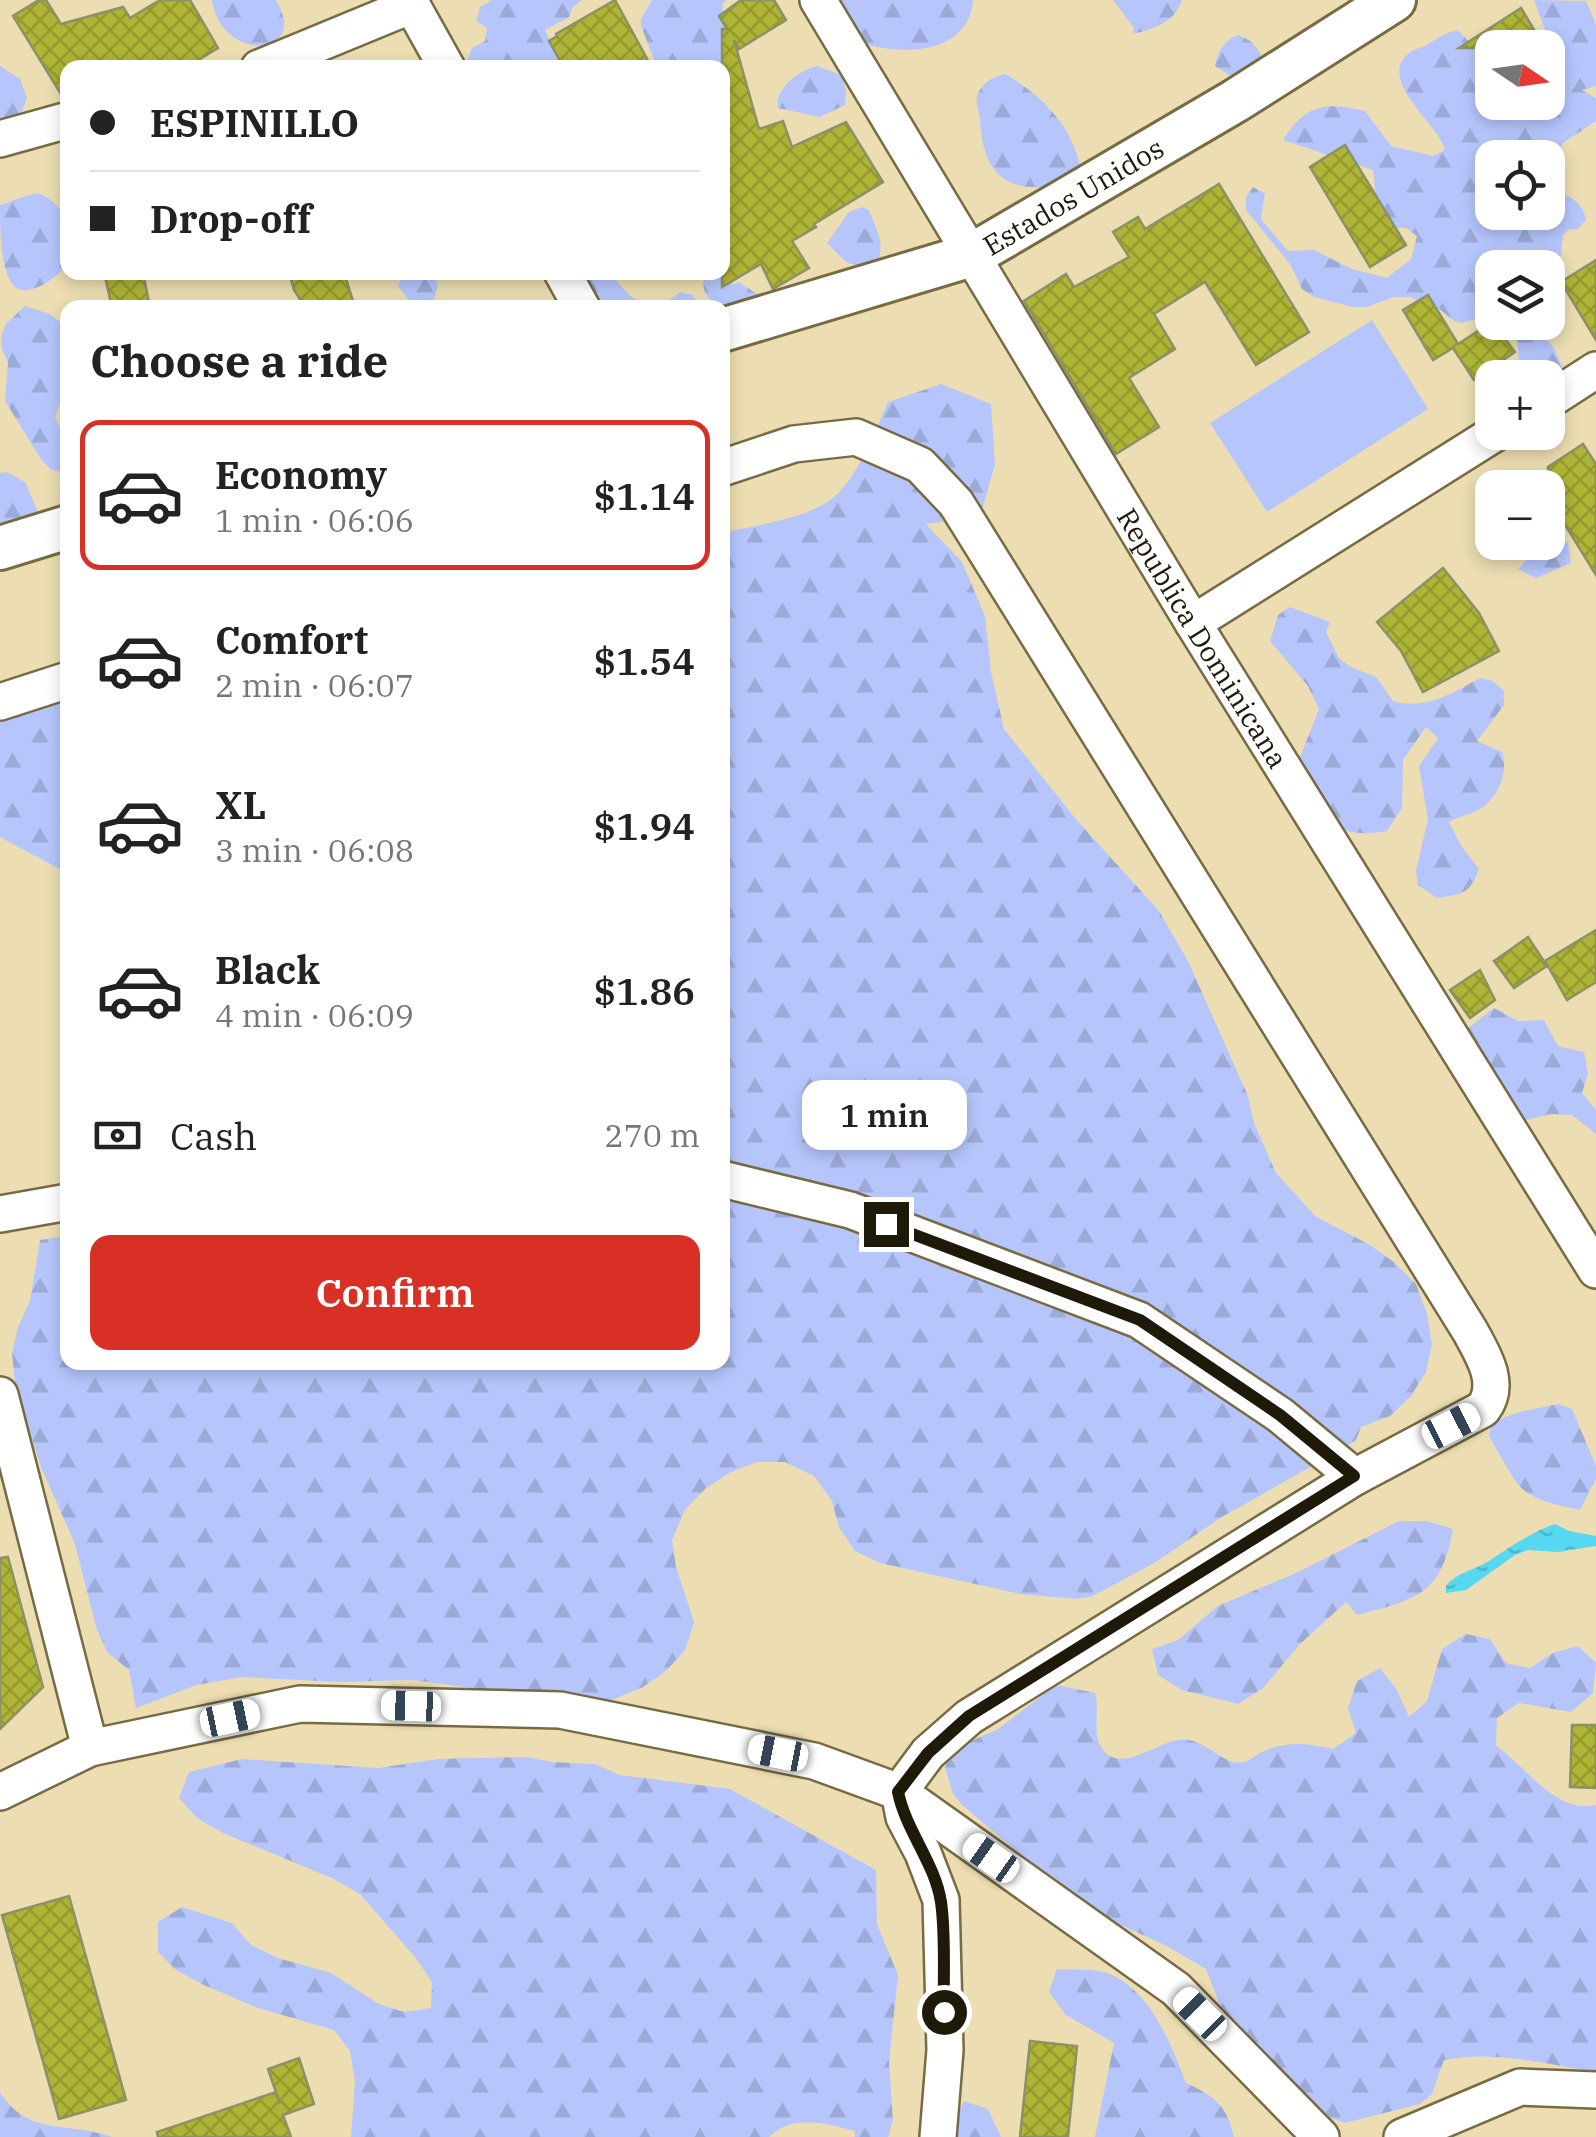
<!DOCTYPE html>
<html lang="en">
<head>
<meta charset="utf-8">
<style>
	:root { --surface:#fff; --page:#f2f2f2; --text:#222; --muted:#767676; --line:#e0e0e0; --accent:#d93025 }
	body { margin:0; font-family:"IBM Plex Serif",serif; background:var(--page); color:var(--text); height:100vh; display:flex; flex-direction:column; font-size:38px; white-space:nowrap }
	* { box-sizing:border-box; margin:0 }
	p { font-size:32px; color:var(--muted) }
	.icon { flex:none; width:55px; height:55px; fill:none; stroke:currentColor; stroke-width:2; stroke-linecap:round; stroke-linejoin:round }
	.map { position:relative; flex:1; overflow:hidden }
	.panel { position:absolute; left:60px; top:300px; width:670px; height:1070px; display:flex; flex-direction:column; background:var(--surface); border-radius:20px; box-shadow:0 5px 15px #0003 }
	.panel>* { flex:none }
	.banner { position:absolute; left:60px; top:60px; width:670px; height:220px; border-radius:20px; box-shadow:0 5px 15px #0003; display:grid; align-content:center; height:220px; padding:0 30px; background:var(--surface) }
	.needle { width:65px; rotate:103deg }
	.buttons { position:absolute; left:1475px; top:30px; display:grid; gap:20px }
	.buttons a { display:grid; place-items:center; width:90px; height:90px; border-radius:20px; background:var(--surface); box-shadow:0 5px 15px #0003; font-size:50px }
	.end { position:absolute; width:45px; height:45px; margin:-22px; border:12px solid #1f1909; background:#fff; box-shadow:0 0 0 5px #fff }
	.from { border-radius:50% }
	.bubble { position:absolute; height:70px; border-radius:20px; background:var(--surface); box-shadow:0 5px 15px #0003; font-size:32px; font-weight:600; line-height:70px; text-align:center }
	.car { position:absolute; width:30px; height:60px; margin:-30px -15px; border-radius:12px; box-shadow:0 0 8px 2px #0007; background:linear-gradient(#fff 24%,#345 0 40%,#fff 0 76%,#345 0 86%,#fff 0) }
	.banner b { display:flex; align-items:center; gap:35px; height:95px; font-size:38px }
	.banner b+b { border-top:2px solid var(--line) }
	.banner i { width:25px; height:25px; background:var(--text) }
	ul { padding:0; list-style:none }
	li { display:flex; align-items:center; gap:30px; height:150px; margin:0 20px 15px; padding:0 10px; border:5px solid transparent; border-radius:20px }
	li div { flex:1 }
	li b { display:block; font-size:38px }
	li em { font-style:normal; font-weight:600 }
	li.on { border-color:var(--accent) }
	li>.icon { width:90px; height:90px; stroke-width:1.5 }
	h2 { padding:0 30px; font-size:45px; line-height:120px }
	.pay { display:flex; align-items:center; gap:25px; height:110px; padding:0 30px; font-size:38px }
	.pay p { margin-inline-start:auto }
	.button { display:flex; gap:20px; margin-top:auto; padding:20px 30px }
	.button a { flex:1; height:115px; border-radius:20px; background:var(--accent); color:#fff; font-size:40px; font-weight:600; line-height:115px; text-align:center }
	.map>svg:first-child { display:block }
</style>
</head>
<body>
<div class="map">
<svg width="1596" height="2137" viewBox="0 0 1596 2137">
	<defs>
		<pattern id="forest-firs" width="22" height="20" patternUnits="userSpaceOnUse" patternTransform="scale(2.5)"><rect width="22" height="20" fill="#b6c6fc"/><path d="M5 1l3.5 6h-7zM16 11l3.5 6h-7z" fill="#9caad7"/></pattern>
		<pattern id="water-ripples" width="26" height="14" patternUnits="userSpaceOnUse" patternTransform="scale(2.5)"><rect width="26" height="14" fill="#57d8f0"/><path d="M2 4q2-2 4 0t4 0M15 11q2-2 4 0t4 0" fill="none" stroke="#4bb9cc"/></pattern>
		<pattern id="building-cross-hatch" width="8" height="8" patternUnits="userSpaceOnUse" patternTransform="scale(2.5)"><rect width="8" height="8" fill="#aeb435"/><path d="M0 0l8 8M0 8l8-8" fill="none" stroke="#959a2e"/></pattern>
	</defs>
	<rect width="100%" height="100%" fill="#ecdeb2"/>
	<path fill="#b6c6fc" d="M1372,320L1428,409L1267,512L1210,423Z"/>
	<g fill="url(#forest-firs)">
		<path d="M212,0H276C311,60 220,62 212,0Z"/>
		<path d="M492,0H582L573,7L569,17L545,30C550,44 561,52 562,67L464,68L472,48L485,41L487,28L476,21L480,7Z"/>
		<path d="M652,0H727L723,3C719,25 738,41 735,63L711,67H657L641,26V19Z"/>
		<path d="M832,0H973V3C965,56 901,55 861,43Z"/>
		<path d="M1113,0H1182C1175,22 1154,29 1133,34L1134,28Z"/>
		<path d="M1534,0L1586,1L1596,24V86L1582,90L1596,98V121L1563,143L1548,172V158H1492V212L1510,213L1499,215V218C1516,217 1531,213 1548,212V200L1558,193C1572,195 1584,206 1586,220L1577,230L1569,229L1563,235L1560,264L1548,269L1492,268V314L1462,323L1454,321L1438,308L1410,297H1394L1367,307H1353L1314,297L1302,289L1290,264L1246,210V197L1253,187L1265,193L1261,219L1288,251L1314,250L1352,269L1387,278L1411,259L1417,236L1406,228H1393L1376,197L1373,170L1283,140C1307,103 1326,102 1365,111L1391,146L1434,156L1445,150C1439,124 1377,82 1408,54C1414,48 1423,48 1430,43C1441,36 1445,33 1458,30C1479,51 1492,72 1492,102H1548V69L1557,63Z"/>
		<path d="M1239,35L1252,42L1261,54L1260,62L1246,80L1232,77L1215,66C1217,53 1225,38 1239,35Z"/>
		<path d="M0,66L20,79L27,98L20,116L0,126Z"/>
		<path d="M817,66L841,75L846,89L845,105L820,117L778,108C774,89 799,70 817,66Z"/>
		<path d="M1005,74C1044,96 1077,131 1082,177C1072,183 1064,184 1053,186C1001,193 983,169 980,120C979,108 973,101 980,90C986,80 994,77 1005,74Z"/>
		<path d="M35,193C69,200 68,236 67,265C56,277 43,288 27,290C0,295 0,232 0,205Z"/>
		<path d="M862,207L869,210C879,238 886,239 875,272L846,262L827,243L849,212Z"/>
		<path d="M725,270L733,285L739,282L760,296C776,294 790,283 805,285L802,326L783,334L723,312L722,308L718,307C709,299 701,292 704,279Z"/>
		<path d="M409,273H433L438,286L432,307H414L398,286L401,279Z"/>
		<path d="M581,273H610L630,296L646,305L668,301L680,292L692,295L703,307H588Z"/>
		<path d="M25,306L50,314L67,328V401L59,405L55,418L67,442L65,472L52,470L42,461L5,401L8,362L2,350L1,336L6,324Z"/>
		<path d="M1511,323H1533L1554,348L1562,367L1560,374L1548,385V378L1522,377L1520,374L1517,339Z"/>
		<path d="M941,384L991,404L995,464L980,517L926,524L962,562L985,616L991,672L1004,729L1075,818L1159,911L1188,961L1248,1096L1254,1123L1276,1173L1315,1216L1370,1245L1395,1263L1416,1284L1427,1314L1432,1344L1426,1372L1411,1396L1390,1416L1361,1427L1356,1440L1344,1448L1220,1518L1156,1562L1093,1596L1077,1599L1020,1594L880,1563L855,1551L839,1527L832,1501L814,1476L785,1462H757L731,1472L706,1488L685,1510L672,1540L676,1567L694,1622L685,1650L666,1671L643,1687L590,1709L494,1691L412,1680L339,1682L241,1677L197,1685L136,1708L129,1670L107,1652L96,1627L75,1544L41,1467L15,1384L12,1353L18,1327L30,1301L40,1240L67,1236L68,1362H722L723,532C754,526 810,518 834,497C858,477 876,429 888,402Z"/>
		<path d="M7,472L25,482L41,519L0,546V473Z"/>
		<path d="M1551,535L1568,543L1571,563L1536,578L1518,569L1542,543L1548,542Z"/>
		<path d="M1290,607L1330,622L1326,632L1339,658L1351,667L1376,677L1393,701C1426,710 1451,694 1480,678L1493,681L1504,691V705L1477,741L1502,752C1509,771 1498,798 1480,809C1470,815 1459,816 1449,822L1462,847L1479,869C1470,895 1461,894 1437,898L1418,885L1416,871L1428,819L1419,766L1438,738L1426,727L1403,760L1402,808L1387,831C1323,842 1320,810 1299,760L1319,709L1308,686L1270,641L1278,615Z"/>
		<path d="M67,660V873L0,837V707L10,693Z"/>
		<path d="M1494,1008L1518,1021L1544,1020L1558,1046L1584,1052L1588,1074L1582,1093L1596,1110V1134L1572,1115L1551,1114L1522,1121L1463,1044L1467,1029Z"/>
		<path d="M1558,1404L1572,1409L1596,1466V1479L1580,1510C1515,1497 1521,1490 1489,1436L1492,1422L1519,1412Z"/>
		<path d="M1399,1521H1427L1453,1529C1442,1595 1415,1600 1357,1615L1346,1602L1300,1644L1263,1688L1238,1704L1182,1690L1158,1675L1152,1649L1178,1640L1218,1606L1298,1572Z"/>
		<path d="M1466,1634L1490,1639L1506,1663L1530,1668L1553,1653L1578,1646L1596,1663L1593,1693L1571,1712L1519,1703L1497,1718L1496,1746C1527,1766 1554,1814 1596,1805V2072C1545,2064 1496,2050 1444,2060L1432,2094L1420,2104L1345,2123L1331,2118L1246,2041L1219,2003L1206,1969L1167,1946L1099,1915L1075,1900L962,1805L953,1794L945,1767L950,1755L960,1746L998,1729L1056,1685L1095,1693C1100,1710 1092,1732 1101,1747C1118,1776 1157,1742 1179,1740C1205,1736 1223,1767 1243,1762C1250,1761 1257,1754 1264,1751C1287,1741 1309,1743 1333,1749L1356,1733L1348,1708L1357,1681L1380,1668L1397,1690L1409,1717L1427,1701L1442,1649Z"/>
		<path d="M526,1757L552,1762L595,1764L620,1775L730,1789L876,1870L877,1924L898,1975L889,2062L893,2120L888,2137H855V2131C825,2124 794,2113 769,2137H351L355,2081L350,2051L334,2030L258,2008L204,1985L176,1970L158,1952V1922L182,1907L232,1923L251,1945L278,1958L331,1973L379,2004L404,2012L431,2008L432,1982L415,1957L360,1894L334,1879L223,1833L197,1818L179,1798L189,1772L242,1759L378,1768L438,1759Z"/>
		<path d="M1057,1969C1073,1970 1098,1968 1112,1975C1153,1995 1171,2044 1186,2083C1213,2095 1228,2106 1234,2137H1095L1114,2043L1066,2015L1049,1992Z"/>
		<path d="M0,2092C28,2137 67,2121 112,2137H0Z"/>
		<path d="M964,2101L988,2109L1001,2137H949Z"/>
	</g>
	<path fill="url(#water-ripples)" d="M1555,1524L1569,1531L1596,1536V1546L1558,1552L1528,1550L1515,1555L1466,1590L1446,1593V1586C1457,1572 1475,1570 1489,1561C1512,1546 1529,1533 1555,1524Z"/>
	<g fill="url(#building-cross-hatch)" stroke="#8d9167" stroke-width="2.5">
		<path d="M39,0H46L61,24L123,7L130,18L160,0H190L218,48L185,68H68V99H64L13,16Z"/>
		<path d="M615,0L652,68H564L549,41L557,36L556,34Z"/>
		<path d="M741,0H774L786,20L739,49L734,40L759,129L783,121L792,147L846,122L883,182L814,224L816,227L792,241L809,268L773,289L761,264L722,287V29H727L719,16Z"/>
		<path d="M1521,8L1545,48H1459Z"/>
		<path d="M1345,145L1406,245L1370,267L1310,167Z"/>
		<path d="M1219,184L1309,332L1256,365L1205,282L1154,314L1175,349L1129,378L1159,427L1116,454L1024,301L1066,274L1074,287L1129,257L1113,232L1138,217L1145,229Z"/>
		<path d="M1596,260V340L1561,282Z"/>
		<path d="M104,272H143L150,308H112Z"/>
		<path d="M289,272H344L355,308H306L294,290Z"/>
		<path d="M1428,295L1458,344L1492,322L1515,352L1474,380L1453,348L1433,360L1403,310Z"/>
		<path d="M1583,444L1596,464V575L1548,497V467Z"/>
		<path d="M1443,568L1479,613L1499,651L1423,692L1401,651L1377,622Z"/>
		<path d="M1596,930V982L1567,1000L1545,961Z"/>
		<path d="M1528,937L1547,966L1514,988L1494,961Z"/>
		<path d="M1480,970L1495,1000L1470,1018L1450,990Z"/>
		<path d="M8,1557L43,1687L0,1729V1558Z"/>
		<path d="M1572,1725H1596V1788L1570,1787Z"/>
		<path d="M69,1896L126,2100L59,2119L2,1915Z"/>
		<path d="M1030,2041L1077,2046L1068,2137H1020Z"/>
		<path d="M299,2058L314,2104L283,2115L291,2137H158L157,2132L276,2092L280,2104L268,2069Z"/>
	</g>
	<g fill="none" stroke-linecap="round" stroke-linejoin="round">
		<defs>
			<g id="minor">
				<path d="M409,0L447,68"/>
				<path id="s1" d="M818,0L1193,623L1596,1270"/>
				<path d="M259,68L412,5"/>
				<path d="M0,139L68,120"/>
				<path d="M562,272L582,308"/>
				<path d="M1548,401L1596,370"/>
				<path d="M722,468L794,444L856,437L920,465L956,503L1470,1331C1483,1355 1502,1384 1483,1409L1355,1477L969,1717L928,1753L899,1792L904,1817L923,1853L941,1900L945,2050L938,2137"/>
				<path d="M1193,623L1497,432"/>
				<path d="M0,702L68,680"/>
				<path d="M722,1179L850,1210L1139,1320L1280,1415L1355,1477"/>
				<path d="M0,1214L68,1202"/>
				<path d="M0,1395L90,1748"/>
				<path d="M0,1792L90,1748L300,1704L560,1710L814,1761L899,1792L1176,1989L1321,2137"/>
				<path d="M1402,2137L1520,2087L1596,2090"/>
			</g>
			<g id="tertiary">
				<path id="s2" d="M722,330L972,255L1235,101L1394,0"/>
				<path d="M0,548L68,527"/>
			</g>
		</defs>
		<use href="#minor" stroke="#786b43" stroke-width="40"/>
		<use href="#tertiary" stroke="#786b43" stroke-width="48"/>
		<use href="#minor" stroke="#fff" stroke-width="35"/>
		<use href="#tertiary" stroke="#fff" stroke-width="42"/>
	</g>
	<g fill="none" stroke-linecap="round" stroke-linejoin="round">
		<path stroke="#1f1909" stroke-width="12" d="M886,1224L1140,1320L1280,1415L1354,1476L969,1716L928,1753L898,1792C906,1831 935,1863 941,1902C946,1937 943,1977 944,2012"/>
	</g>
	<g text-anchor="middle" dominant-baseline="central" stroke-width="10" stroke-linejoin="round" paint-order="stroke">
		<g font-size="28" fill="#1f1909" stroke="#fff">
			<text stroke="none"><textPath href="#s2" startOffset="378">Estados Unidos</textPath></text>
			<text stroke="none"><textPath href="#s1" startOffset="745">Republica Dominicana</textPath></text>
		</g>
	</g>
</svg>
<div class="buttons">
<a><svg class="needle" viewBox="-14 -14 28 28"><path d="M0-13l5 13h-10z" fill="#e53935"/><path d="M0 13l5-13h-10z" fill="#767676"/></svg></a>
<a><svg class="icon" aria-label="locate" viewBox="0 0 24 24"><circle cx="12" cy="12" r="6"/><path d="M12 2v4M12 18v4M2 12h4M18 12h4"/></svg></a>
<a><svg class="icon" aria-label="layers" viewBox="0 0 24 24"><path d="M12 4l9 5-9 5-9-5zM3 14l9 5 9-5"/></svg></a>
<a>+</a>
<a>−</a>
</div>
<i class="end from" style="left:944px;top:2012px"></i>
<i class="end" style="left:886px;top:1224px"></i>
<div class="bubble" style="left:802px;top:1080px;width:165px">1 min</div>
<i class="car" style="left:1451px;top:1426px;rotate:63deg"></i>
<i class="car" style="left:411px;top:1706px;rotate:272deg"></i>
<i class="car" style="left:230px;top:1718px;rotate:78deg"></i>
<i class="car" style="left:778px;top:1753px;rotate:281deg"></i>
<i class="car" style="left:991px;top:1858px;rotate:305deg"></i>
<i class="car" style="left:1200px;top:2014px;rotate:315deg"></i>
<div class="banner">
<b><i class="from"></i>ESPINILLO</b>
<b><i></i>Drop-off</b>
</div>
<section class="panel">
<h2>Choose a ride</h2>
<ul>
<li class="on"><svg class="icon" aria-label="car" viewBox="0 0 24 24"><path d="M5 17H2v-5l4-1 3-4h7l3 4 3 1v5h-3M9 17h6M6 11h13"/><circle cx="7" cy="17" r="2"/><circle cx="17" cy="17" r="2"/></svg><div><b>Economy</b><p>1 min · 06:06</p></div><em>$1.14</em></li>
<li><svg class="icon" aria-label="car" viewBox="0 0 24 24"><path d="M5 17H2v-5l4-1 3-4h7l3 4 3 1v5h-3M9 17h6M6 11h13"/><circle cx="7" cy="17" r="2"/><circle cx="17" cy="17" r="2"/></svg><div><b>Comfort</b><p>2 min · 06:07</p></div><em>$1.54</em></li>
<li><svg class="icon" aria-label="car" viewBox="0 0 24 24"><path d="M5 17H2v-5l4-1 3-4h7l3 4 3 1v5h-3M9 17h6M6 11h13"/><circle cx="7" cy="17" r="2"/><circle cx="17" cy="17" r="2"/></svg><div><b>XL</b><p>3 min · 06:08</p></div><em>$1.94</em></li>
<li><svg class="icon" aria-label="car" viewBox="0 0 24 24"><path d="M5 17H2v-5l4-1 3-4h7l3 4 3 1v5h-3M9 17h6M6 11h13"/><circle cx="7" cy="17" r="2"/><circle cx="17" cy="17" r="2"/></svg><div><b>Black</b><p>4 min · 06:09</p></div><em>$1.86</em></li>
</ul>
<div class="pay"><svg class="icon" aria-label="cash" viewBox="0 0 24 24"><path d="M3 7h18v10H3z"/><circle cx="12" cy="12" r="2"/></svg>Cash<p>270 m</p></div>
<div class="button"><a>Confirm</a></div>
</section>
</div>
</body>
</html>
